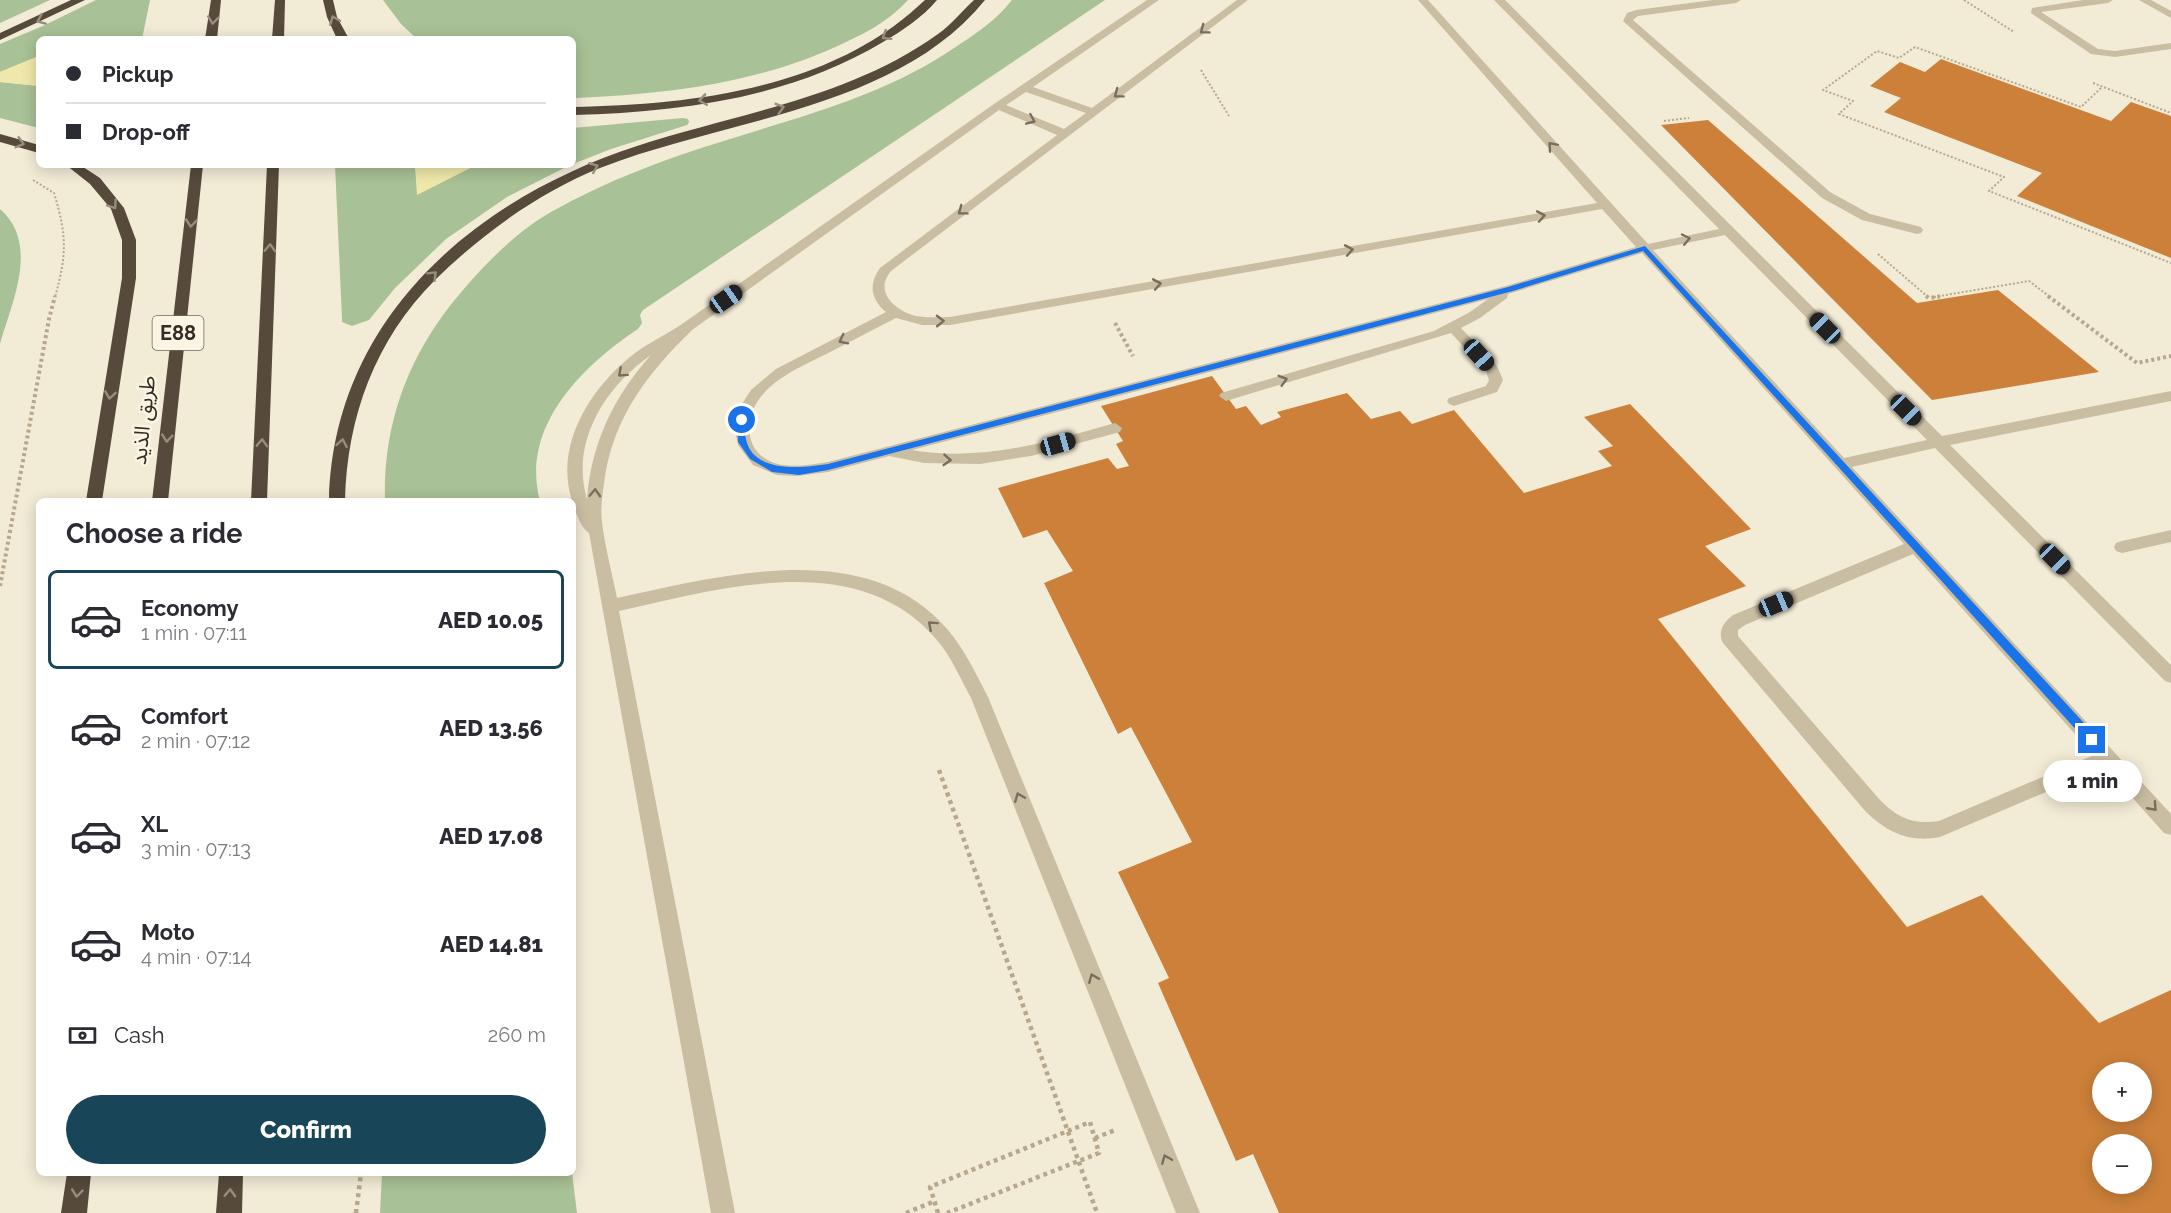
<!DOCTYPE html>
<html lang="en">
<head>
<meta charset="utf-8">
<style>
	:root { --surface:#fff; --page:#f7f7f7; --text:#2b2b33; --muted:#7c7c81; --line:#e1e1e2; --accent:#194558 }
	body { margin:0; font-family:Raleway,"Noto Sans Arabic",sans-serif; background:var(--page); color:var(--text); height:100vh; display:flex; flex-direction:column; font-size:22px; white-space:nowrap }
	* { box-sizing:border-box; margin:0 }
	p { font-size:20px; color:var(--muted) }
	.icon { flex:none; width:33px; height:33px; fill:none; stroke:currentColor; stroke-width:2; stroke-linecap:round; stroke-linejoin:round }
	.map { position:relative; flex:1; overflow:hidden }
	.panel { position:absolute; left:36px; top:498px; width:540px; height:678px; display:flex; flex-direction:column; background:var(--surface); border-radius:9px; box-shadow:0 3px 15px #0003 }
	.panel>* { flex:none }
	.banner { position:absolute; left:36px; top:36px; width:540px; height:132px; border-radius:9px; box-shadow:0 3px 15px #0003; display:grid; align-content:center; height:132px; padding:0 30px; background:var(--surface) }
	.controls { position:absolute; left:2092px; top:1062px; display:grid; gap:12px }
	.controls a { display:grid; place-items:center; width:60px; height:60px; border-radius:50%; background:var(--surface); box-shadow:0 3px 15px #0003; font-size:30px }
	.end { position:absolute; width:27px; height:27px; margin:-14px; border:8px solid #1a73e8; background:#fff; box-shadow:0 0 0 3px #fff }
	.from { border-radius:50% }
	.bubble { position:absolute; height:42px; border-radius:21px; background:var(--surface); box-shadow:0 3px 15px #0003; font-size:20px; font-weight:800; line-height:42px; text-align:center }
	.car { position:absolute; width:18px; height:36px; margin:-18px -9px; border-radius:8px; box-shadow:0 0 4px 2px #0007; background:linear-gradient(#222 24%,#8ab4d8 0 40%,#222 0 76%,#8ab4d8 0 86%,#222 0) }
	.banner b { display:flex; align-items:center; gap:21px; height:57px; font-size:22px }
	.banner b+b { border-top:2px solid var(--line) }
	.banner i { width:15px; height:15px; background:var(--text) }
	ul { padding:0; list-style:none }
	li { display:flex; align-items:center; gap:18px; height:99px; margin:0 12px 9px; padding:0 18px; border:3px solid transparent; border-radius:9px }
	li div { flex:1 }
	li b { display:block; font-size:22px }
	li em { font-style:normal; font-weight:800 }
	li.selected { border-color:var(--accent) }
	li>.icon { width:54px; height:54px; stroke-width:1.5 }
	h2 { padding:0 30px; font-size:27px; line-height:72px }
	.pay { display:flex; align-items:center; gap:15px; height:66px; padding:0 30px; font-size:22px }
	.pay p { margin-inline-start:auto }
	.primary-button { display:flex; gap:12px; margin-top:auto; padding:12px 30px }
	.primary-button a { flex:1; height:69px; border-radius:36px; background:var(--accent); color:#fff; font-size:24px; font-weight:800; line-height:69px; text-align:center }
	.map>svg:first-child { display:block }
</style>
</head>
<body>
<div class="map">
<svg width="2171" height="1213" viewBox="0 0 2171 1213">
	<rect width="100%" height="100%" fill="#f2ebd6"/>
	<g fill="#a9c196">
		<path d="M0,0H50L0,23Z"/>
		<path d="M96,0H150L142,39H39V56L0,72V44L45,25Z"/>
		<path d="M383,0H908C892,18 870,31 848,41C763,83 669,94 576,98H573V39H410L415,37L401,24Z"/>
		<path d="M1012,0H1105L643,310L640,315L642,323L638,329C582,366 520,427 540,501H385C383,431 404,367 446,311C473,276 512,234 551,212C606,181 667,158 727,140C809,114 889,94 960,44C979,32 998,18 1012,0Z"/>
		<path d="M0,82L39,86V128L0,118Z"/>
		<path d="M683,118L688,119L689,122L687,125L611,149L573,164V128Z"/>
		<path d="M335,165H415L418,194L476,165H570L507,197L446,239L395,288L369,320L352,326L342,322V318Z"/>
		<path d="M0,209C40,244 12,302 0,344Z"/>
		<path d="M382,1173H572L577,1213H380Z"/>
	</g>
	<g fill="#f0e8aa">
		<path d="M39,56V86L0,82V72Z"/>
		<path d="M415,165H476L417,195Z"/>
	</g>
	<g fill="#cc803a" fill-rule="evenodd">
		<path d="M1941,59L2111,121L2131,102L2171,116V258L2017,196L2042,173L1884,112L1901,98L1870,86L1900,62L1925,72Z"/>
		<path d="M1708,120L1917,303L1998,290L2099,372L1932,400L1661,125Z"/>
		<path d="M1212,376L1236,409L1246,406L1261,425L1281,417L1277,412L1347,393L1371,419L1400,411L1412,424L1454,410L1524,493L1612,466L1598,451L1613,446L1584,417L1630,404L1751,529L1705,546L1746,586L1658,619L1907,927L1982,895L2099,1023L2171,990V1213H1279L1253,1154L1236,1161L1158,983L1169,978L1118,872L1192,842L1131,727L1118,734L1044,583L1073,571L1047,530L1023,538L998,488L1108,458L1117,469L1129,466L1116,444L1123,441L1101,406ZM2103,1072H2142V1112H2103ZM2103,1144H2142V1184H2103Z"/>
	</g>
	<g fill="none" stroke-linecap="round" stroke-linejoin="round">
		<g stroke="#b6a88c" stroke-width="2" stroke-dasharray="2 2" stroke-linecap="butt">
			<path d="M1964,0L2014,32"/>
			<path d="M1201,70L1229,116"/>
			<path d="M2093,83L2171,113"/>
			<path d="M2101,88L2081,107L1915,47L1899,58L1877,51L1823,90L1853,101L1839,114L2004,177L1989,191L2171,263"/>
			<path d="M1664,121L1689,118"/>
			<path d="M33,180L54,193C67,236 67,254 55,297"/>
			<path d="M1878,254L1928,297"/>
			<path d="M1934,297L2029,281L2050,297"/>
		</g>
		<g stroke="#b6a88c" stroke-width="4" stroke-dasharray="3 3" stroke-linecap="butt">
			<path d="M1926,296L1929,298L1943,296"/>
			<path d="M2048,296L2137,363L2171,356"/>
			<path d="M1115,323L1133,356"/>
			<path d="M0,586L49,319L55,296"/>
		</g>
		<g stroke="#b6a88c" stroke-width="4.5" stroke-dasharray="4 4" stroke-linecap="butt">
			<path d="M939,770L1097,1213"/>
			<path d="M1095,1138L1115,1130"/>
			<path d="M356,1213L361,1173"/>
			<path d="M906,1213L935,1201"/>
			<path d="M938,1213L930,1187L1090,1122L1099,1153L947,1213"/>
		</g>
		<g fill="#cabea2" fill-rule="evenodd">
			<path d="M1147,0H1159L1033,87L1092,108L1237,0H1248L891,271C873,292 896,311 916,316C927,318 939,317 950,317L1597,203L1418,0H1428L1648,244L1719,229L1494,0H1505L1942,436L2171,391V401L1950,445L2171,665V683L2165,681L1935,448L1852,467L2171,814V835L2164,833L2105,767L1940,837C1910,843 1888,833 1866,812L1723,643C1717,631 1724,622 1733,615L1904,544L1642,253L1508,294L1507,298L1480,318L1461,328L1497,366L1503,380L1497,392L1454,406L1449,404L1447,401L1449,398L1486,386L1489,380L1486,371L1451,333L1226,401L1219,396L1221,393L1434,331L1470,312L1488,299L912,450C983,462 1048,442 1115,423L1122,428L1120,432L1031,456L980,464L924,463L889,456L828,472L797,476L777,475L753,465L738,445L734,427L738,410L751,390L776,369L886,312C871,300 868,284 880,268L1057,135L999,110L692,330C649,372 615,415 605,476C603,491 600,507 602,522C605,547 612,573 617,598C721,576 867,535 948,630C965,650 976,674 988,697L1200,1213H1176L971,698C960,678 951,656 936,639C857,547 719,589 619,611L735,1213H711L589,533C580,528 574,507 571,497C555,442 593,385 635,353C650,342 667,334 682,324L994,104ZM1026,92L1086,113L1064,129L1006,105ZM1602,209L1636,247L1506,286L828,462C803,466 772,472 755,449C750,441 748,431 750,422C755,383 804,366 834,350C855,339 875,329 896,318L922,325H950ZM1725,235L1927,440L1844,458L1653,250ZM651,355C614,396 591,444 587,499C570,442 605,387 651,355ZM1913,554L2094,755L1939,821C1913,825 1898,818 1880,800L1738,636V630L1745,625Z"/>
			<path d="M1713,0H1741L1736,3L1638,16L1633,20L1830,192L1870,214L1921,227L1923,230L1921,233L1917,234L1862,220L1822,198L1623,21L1627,13L1636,10Z"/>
			<path d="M2083,0H2113L2108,3L2041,12L2098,49L2115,51L2171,43V49L2115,57L2091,54L2031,13L2032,8Z"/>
			<path d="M2139,0H2151L2171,11V18Z"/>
			<path d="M2171,530V542L2122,553L2116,551L2114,547L2116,543L2122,541Z"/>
		</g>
		<g fill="#564a3b" fill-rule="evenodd">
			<path d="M71,0H85L0,40V33Z"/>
			<path d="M211,0H221L217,39H205Z"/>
			<path d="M275,0H285L284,39H272Z"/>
			<path d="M323,0H333L337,17L349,39H337L327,17Z"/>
			<path d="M925,0H937C923,17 902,31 883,42C790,98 680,112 573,115V107C681,105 803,92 894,26C905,18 915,9 925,0Z"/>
			<path d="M974,0H985C896,110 724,119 600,168C538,193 482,234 435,280C375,340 347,417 345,501H329C333,319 474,199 637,146C739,113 849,98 938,34C951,25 962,11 974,0Z"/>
			<path d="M0,134L39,145V153L0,142Z"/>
			<path d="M66,165H80L100,178L124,208L136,240V278L102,501H86L122,278V240L111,209L90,184Z"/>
			<path d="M191,165H203L168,501H152Z"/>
			<path d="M267,165H279L267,501H251Z"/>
			<path d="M67,1173H91L87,1213H61Z"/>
			<path d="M219,1173H243L242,1213H216Z"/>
		</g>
	</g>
	<defs><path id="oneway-chevron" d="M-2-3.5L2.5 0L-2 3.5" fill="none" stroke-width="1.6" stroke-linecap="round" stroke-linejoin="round" transform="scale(1.5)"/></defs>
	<g stroke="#988e7e">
		<use href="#oneway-chevron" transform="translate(41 20) rotate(157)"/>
		<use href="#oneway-chevron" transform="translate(213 20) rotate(96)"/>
		<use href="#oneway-chevron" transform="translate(334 20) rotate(-112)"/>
		<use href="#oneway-chevron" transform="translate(886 36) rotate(148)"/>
		<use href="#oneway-chevron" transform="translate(703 100) rotate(171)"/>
		<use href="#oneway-chevron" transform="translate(780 108) rotate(-16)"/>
		<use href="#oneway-chevron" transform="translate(20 143) rotate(16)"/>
		<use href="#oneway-chevron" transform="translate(594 167) rotate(-22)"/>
		<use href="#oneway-chevron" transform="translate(113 205) rotate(56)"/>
		<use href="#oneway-chevron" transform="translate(191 223) rotate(96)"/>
		<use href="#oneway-chevron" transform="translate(270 248) rotate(-88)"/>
		<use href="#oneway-chevron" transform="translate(433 275) rotate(-45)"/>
		<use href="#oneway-chevron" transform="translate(110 395) rotate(99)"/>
		<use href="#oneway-chevron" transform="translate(167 438) rotate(96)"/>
		<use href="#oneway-chevron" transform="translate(262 443) rotate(-88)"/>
		<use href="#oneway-chevron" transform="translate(342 443) rotate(-80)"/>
		<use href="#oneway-chevron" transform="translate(77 1193) rotate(97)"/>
		<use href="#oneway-chevron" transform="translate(230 1193) rotate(-87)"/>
	</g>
	<g stroke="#786e5d">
		<use href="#oneway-chevron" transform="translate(1204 30) rotate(143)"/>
		<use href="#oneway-chevron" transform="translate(1118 94) rotate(143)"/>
		<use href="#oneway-chevron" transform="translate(1031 120) rotate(23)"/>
		<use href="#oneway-chevron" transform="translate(1552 146) rotate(-131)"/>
		<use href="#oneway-chevron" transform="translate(962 211) rotate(143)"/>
		<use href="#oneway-chevron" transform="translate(1541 216) rotate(-10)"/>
		<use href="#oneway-chevron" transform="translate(1686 239) rotate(-12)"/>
		<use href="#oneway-chevron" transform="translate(1349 250) rotate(-10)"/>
		<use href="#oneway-chevron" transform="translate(1157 284) rotate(-10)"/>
		<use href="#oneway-chevron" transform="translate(940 321) rotate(-1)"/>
		<use href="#oneway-chevron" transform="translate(843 340) rotate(153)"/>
		<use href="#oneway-chevron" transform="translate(622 373) rotate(138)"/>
		<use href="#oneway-chevron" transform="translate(1283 380) rotate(-16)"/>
		<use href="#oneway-chevron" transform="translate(947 460) rotate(4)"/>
		<use href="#oneway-chevron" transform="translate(595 493) rotate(-87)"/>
		<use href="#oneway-chevron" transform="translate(932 625) rotate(-138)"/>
		<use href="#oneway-chevron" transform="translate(1019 797) rotate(-112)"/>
		<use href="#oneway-chevron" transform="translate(2153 807) rotate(48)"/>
		<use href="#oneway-chevron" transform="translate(1093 978) rotate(-112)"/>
		<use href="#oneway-chevron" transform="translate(1166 1159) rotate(-112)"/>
	</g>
	<path fill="#1a73e8" d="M1645,246L2096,736V743H2088L1643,251L1513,291L828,470L799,475L772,472L750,459L738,442L737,420L742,417L746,420C746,425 744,433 746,439C753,474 803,468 828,464L1508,287Z"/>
	<g text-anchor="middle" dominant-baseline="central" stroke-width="5" stroke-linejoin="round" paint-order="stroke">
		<rect fill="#faf5e3" stroke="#6f695e" stroke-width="1.5" x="152.5" y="316" width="51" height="34" rx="4.5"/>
		<g font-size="20" font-weight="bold" fill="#342d25">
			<text x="178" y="333">E88</text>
		</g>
		<g font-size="21" fill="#342d25" stroke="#faf5e3">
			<text transform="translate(143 420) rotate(-84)">طريق الذيد</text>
		</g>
	</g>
</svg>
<div class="controls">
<a>+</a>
<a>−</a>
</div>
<i class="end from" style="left:742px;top:420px"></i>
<i class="end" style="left:2092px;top:740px"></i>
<div class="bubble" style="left:2043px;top:760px;width:99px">1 min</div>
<i class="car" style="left:726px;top:299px;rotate:55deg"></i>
<i class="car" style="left:1825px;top:328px;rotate:315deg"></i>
<i class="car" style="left:1479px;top:355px;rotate:138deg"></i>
<i class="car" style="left:1906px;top:410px;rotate:135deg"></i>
<i class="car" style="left:1058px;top:444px;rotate:74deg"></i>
<i class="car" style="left:2055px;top:559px;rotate:135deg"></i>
<i class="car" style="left:1776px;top:604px;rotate:67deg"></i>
<div class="banner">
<b><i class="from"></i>Pickup</b>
<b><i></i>Drop-off</b>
</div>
<section class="panel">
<h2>Choose a ride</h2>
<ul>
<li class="selected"><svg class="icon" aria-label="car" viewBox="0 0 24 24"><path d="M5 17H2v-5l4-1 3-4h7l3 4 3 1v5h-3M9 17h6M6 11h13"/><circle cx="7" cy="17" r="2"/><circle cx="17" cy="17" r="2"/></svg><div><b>Economy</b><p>1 min · 07:11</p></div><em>AED 10.05</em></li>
<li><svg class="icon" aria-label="car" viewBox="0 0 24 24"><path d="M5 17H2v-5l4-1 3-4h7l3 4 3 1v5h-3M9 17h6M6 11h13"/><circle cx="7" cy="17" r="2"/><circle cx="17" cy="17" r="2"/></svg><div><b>Comfort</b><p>2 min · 07:12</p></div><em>AED 13.56</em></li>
<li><svg class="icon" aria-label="car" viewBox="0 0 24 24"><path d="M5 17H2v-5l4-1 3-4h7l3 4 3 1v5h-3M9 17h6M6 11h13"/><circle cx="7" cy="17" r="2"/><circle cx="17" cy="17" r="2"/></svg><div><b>XL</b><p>3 min · 07:13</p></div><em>AED 17.08</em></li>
<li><svg class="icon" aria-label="car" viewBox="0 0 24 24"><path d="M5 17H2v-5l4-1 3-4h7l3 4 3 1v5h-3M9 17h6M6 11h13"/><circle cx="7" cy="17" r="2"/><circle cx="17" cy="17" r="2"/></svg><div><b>Moto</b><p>4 min · 07:14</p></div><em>AED 14.81</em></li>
</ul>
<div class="pay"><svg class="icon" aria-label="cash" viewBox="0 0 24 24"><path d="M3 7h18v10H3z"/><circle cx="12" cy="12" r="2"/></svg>Cash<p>260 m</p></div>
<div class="primary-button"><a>Confirm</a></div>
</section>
</div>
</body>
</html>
